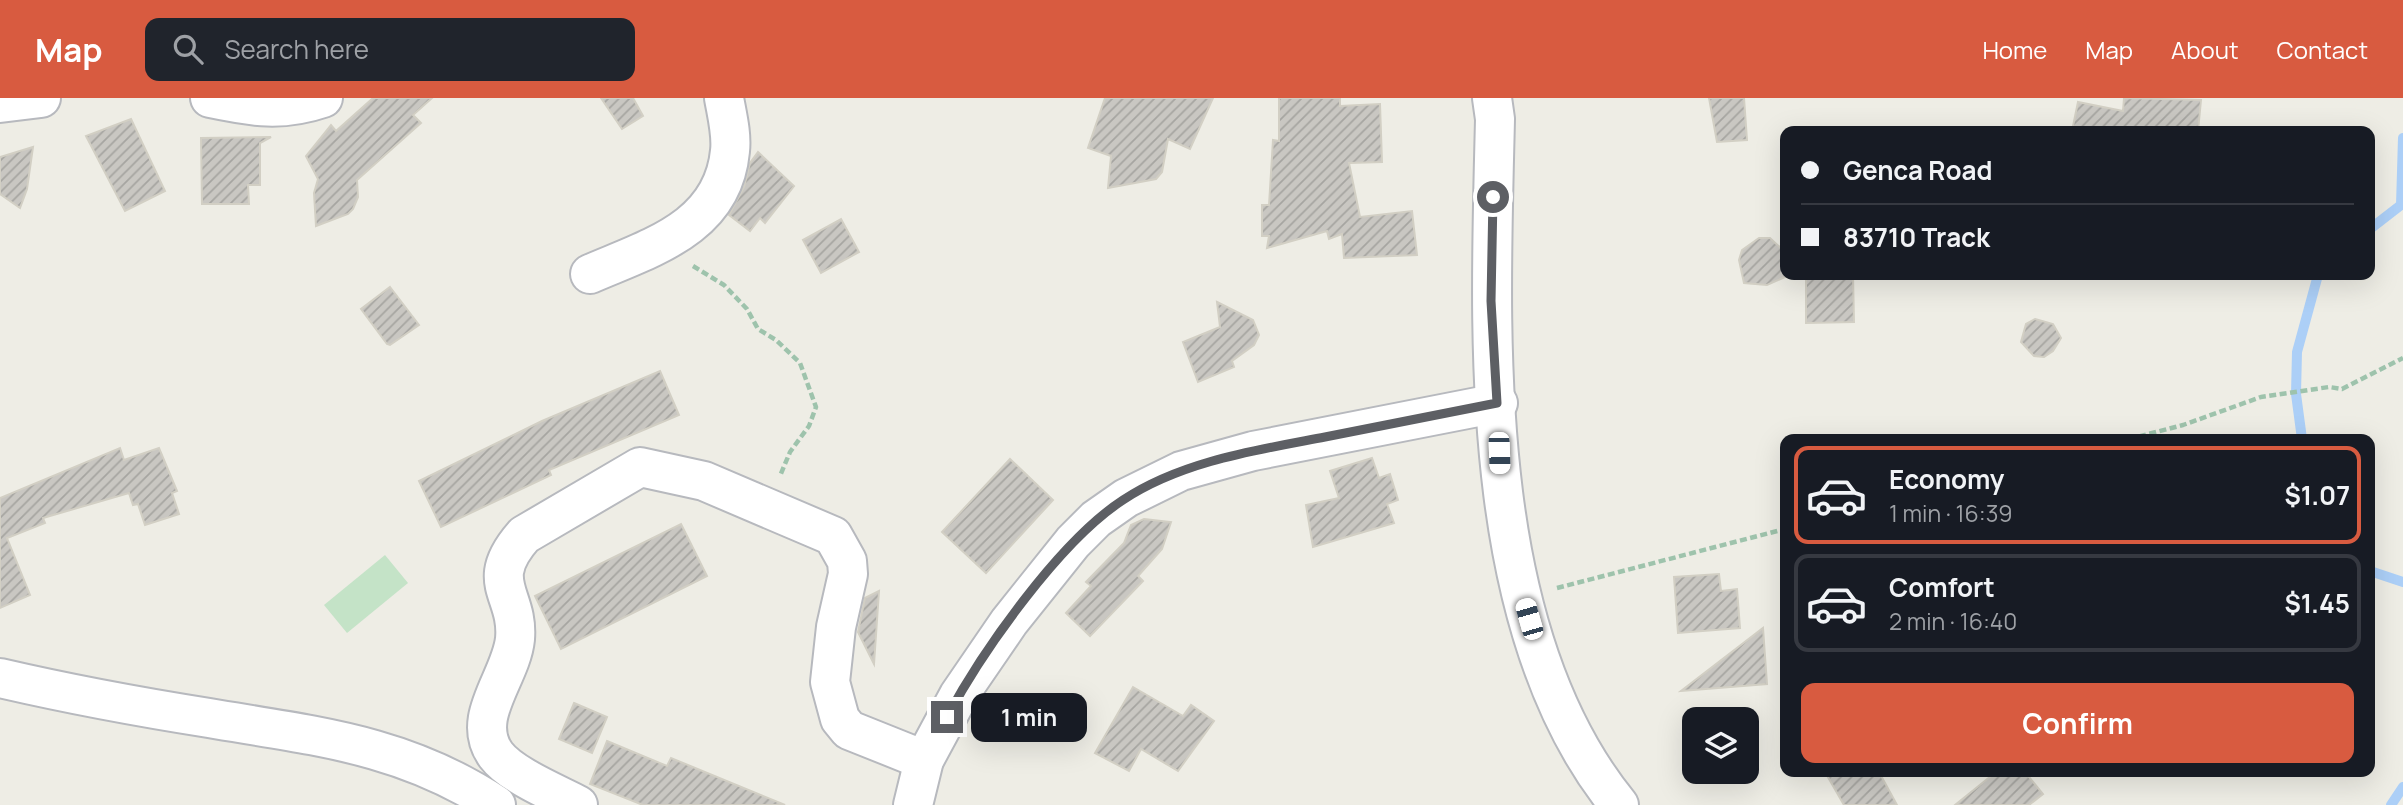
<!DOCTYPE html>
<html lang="en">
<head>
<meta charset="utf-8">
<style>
	:root { --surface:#171b24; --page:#20242c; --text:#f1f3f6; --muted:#9ea1a6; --line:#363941; --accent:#d85b40 }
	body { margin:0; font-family:Manrope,sans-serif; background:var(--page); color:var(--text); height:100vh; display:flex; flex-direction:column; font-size:26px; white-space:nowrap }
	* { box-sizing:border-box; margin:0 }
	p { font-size:23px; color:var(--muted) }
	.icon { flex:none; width:38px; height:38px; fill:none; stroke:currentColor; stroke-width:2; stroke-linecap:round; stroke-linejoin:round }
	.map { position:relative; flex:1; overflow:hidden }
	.drawer { position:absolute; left:1780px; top:336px; width:595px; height:343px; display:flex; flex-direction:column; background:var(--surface); border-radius:14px; box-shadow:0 7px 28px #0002 }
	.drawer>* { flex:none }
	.hud { position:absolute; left:1780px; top:28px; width:595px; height:154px; border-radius:14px; box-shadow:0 7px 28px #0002; display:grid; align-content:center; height:154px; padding:0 21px; background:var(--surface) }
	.controls { position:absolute; left:1682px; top:609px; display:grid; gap:14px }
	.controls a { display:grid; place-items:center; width:77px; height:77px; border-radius:14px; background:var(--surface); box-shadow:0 7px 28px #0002; font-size:35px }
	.end { position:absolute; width:32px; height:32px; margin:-16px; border:9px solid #5d5f64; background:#fff; box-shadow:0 0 0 4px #fff }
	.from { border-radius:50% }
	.bubble { position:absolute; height:49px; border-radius:14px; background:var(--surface); box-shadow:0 7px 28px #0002; font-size:23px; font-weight:700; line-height:49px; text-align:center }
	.car { position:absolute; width:21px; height:42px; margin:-21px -10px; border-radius:9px; box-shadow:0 0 5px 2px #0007; background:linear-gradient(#fff 24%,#345 0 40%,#fff 0 76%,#345 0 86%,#fff 0) }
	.hud b { display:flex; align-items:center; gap:24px; height:66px; font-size:26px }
	.hud b+b { border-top:2px solid var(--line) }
	.hud i { width:18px; height:18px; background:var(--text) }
	ul { padding:12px 0 0; list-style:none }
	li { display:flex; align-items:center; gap:21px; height:98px; margin:0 14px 10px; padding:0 7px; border:4px solid var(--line); border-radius:14px }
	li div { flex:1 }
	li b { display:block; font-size:26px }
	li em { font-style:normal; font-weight:700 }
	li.on { border-color:var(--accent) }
	li>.icon { width:63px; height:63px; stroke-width:1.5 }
	.action { display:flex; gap:14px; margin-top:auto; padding:14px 21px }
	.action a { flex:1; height:80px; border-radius:14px; background:var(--accent); color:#fff; font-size:28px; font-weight:700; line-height:80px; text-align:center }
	header { display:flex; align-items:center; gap:42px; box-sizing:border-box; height:98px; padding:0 35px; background:var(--accent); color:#fff }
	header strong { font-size:33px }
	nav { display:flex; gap:38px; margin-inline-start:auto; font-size:24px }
	.search { width:490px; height:63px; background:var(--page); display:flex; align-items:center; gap:18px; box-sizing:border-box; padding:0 24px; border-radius:14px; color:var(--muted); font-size:26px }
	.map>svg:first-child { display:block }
</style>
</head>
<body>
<header>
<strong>Map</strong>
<div class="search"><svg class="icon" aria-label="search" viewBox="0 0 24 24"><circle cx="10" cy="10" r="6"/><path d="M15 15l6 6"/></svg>Search here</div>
<nav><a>Home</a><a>Map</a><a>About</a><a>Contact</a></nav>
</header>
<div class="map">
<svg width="2403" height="707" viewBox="0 0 2403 707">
	<defs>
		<pattern id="building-hatch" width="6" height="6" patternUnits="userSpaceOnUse" patternTransform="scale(1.75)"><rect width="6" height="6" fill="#c9c7c2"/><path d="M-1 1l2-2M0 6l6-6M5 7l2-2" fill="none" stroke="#a6a5a1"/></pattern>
	</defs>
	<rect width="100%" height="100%" fill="#eeede5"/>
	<path fill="#c4e3c7" d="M385,457L408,485L347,535L324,507Z"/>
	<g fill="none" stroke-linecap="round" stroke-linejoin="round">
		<g stroke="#accff7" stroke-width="10">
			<path d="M2370,131L2401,107L2403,40"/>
			<path d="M2302,341L2296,296L2297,254L2318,177"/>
			<path d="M2370,473L2403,484"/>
			<path d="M2391,707L2403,689"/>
		</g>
	</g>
	<g fill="url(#building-hatch)" stroke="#d2cfc4" stroke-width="2">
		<path d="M373,0H432L413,17L421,25L357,82L358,99L353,111L348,116L316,128L314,95L318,81L306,58L331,27L336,33Z"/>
		<path d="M601,0H633L643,18L622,31Z"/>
		<path d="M1105,0H1213L1190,51L1168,41L1162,74L1156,81L1108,90L1111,58L1088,50Z"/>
		<path d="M1279,0H1340V8L1380,6L1382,64L1349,65L1360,119L1412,113L1417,157L1344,160L1342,136L1329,141L1327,133L1267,150L1269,138H1262V107H1269L1273,42L1279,43Z"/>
		<path d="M1709,0H1744L1747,42L1717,44Z"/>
		<path d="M2124,0L2201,2L2198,33H2072L2078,4L2123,13Z"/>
		<path d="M131,21L165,93L125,113L86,38Z"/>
		<path d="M271,39L260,45V87H248L249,106H202L201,40Z"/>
		<path d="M33,49L27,91L20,110L0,96V59Z"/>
		<path d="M758,54L794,88L765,125L760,120L750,133L729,117L744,89L750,65Z"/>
		<path d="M841,121L859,154L821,175L803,142Z"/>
		<path d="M1759,140H1770L1785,154V179L1767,187L1744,185L1739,162L1742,152Z"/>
		<path d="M1806,177H1853L1854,224L1806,225Z"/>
		<path d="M390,189L419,227L390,247L387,246L361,211Z"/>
		<path d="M1217,204L1253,222L1259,237L1254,247L1232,263L1234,269L1198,284L1183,244L1220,229Z"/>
		<path d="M2035,221L2053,226L2061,240L2053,253L2044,259L2034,258L2021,244L2026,226Z"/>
		<path d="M660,273L679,317L549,372L551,377L441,429L419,383L542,323Z"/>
		<path d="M120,350L124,362L159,350L177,393L172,395L179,416L145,427L138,406L133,407L129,395L43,420L45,425L7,440L30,497L0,510V400Z"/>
		<path d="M1372,360L1379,380L1390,376L1398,402L1387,406L1394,425L1313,449L1306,407L1339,400L1330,373Z"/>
		<path d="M1010,361L1053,402L986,475L942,434Z"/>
		<path d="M1144,421L1171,424L1162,451L1138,478L1143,483L1090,538L1066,515L1091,488L1086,484L1124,445L1131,427Z"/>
		<path d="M681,426L707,478L561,551L535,498Z"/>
		<path d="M1719,476L1721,493L1737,491L1740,530L1678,535L1674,479Z"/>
		<path d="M879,493L874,566L858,534L865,500Z"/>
		<path d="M1763,530L1767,586L1681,593Z"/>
		<path d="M1133,589L1183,618L1191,607L1214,623L1178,673L1141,651L1129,673L1095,655Z"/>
		<path d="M574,605L607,619L592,655L559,641Z"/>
		<path d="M607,643L667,668L671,660L785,707H643L590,686Z"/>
		<path d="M1825,674H1879L1897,707H1844Z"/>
		<path d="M1996,674H2025L2043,696L2029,707H1955Z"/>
	</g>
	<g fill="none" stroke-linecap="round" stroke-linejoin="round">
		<defs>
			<g id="minor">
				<path d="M210,0C253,9 282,14 323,0"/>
				<path d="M1492,0L1495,21C1490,235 1475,531 1619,707"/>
				<path d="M0,5L41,0"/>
				<path d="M590,176C650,150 723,130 730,53C732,36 727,17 724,0"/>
				<path d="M0,580C69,596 139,609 209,620C315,638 404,646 496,707"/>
				<path d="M578,707C555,695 511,677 496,657C469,620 511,580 515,541C519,495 482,485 524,437L640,369L704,383L833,438L847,463L848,476L836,529L830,584L840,621L849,632L924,662"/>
				<path d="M913,707L924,662L959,597L1009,524L1073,444L1096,421L1126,400L1181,373L1253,353L1498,305"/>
			</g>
		</defs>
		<use href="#minor" stroke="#b7b9be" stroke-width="42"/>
		<g stroke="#9ec3ac" stroke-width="4.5" stroke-dasharray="7 3.5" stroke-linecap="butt">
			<path d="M693,168L724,187L747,211L758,231L776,242L800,265L816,309L809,328L790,354L780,378"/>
			<path d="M2129,341L2183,327L2261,299L2329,289L2342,291L2403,260"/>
			<path d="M1557,490L1785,431"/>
		</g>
		<use href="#minor" stroke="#fff" stroke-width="38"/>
	</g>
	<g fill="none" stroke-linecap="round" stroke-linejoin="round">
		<path stroke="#5d5f64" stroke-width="9" d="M947,619C983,552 1060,443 1123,402C1182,363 1257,352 1325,339C1383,328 1440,316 1497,305L1491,203L1493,99"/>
	</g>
</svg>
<div class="controls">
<a><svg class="icon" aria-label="layers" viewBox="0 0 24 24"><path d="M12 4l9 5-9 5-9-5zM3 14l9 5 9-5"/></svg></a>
</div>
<i class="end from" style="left:1493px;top:99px"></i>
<i class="end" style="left:947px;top:619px"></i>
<div class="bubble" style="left:971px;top:595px;width:116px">1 min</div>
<i class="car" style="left:1499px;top:355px;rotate:178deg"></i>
<i class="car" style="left:1529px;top:521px;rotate:344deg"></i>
<div class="hud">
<b><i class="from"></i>Genca Road</b>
<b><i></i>83710 Track</b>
</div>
<section class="drawer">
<ul>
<li class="on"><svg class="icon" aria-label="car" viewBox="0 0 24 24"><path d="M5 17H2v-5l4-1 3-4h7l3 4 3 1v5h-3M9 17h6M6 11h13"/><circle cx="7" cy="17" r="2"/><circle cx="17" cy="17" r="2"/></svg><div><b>Economy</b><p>1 min · 16:39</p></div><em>$1.07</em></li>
<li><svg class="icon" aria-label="car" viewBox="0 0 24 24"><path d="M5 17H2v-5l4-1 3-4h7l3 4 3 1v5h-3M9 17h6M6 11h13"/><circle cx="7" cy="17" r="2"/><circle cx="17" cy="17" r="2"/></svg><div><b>Comfort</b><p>2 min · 16:40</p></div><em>$1.45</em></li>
</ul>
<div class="action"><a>Confirm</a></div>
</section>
</div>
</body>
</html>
